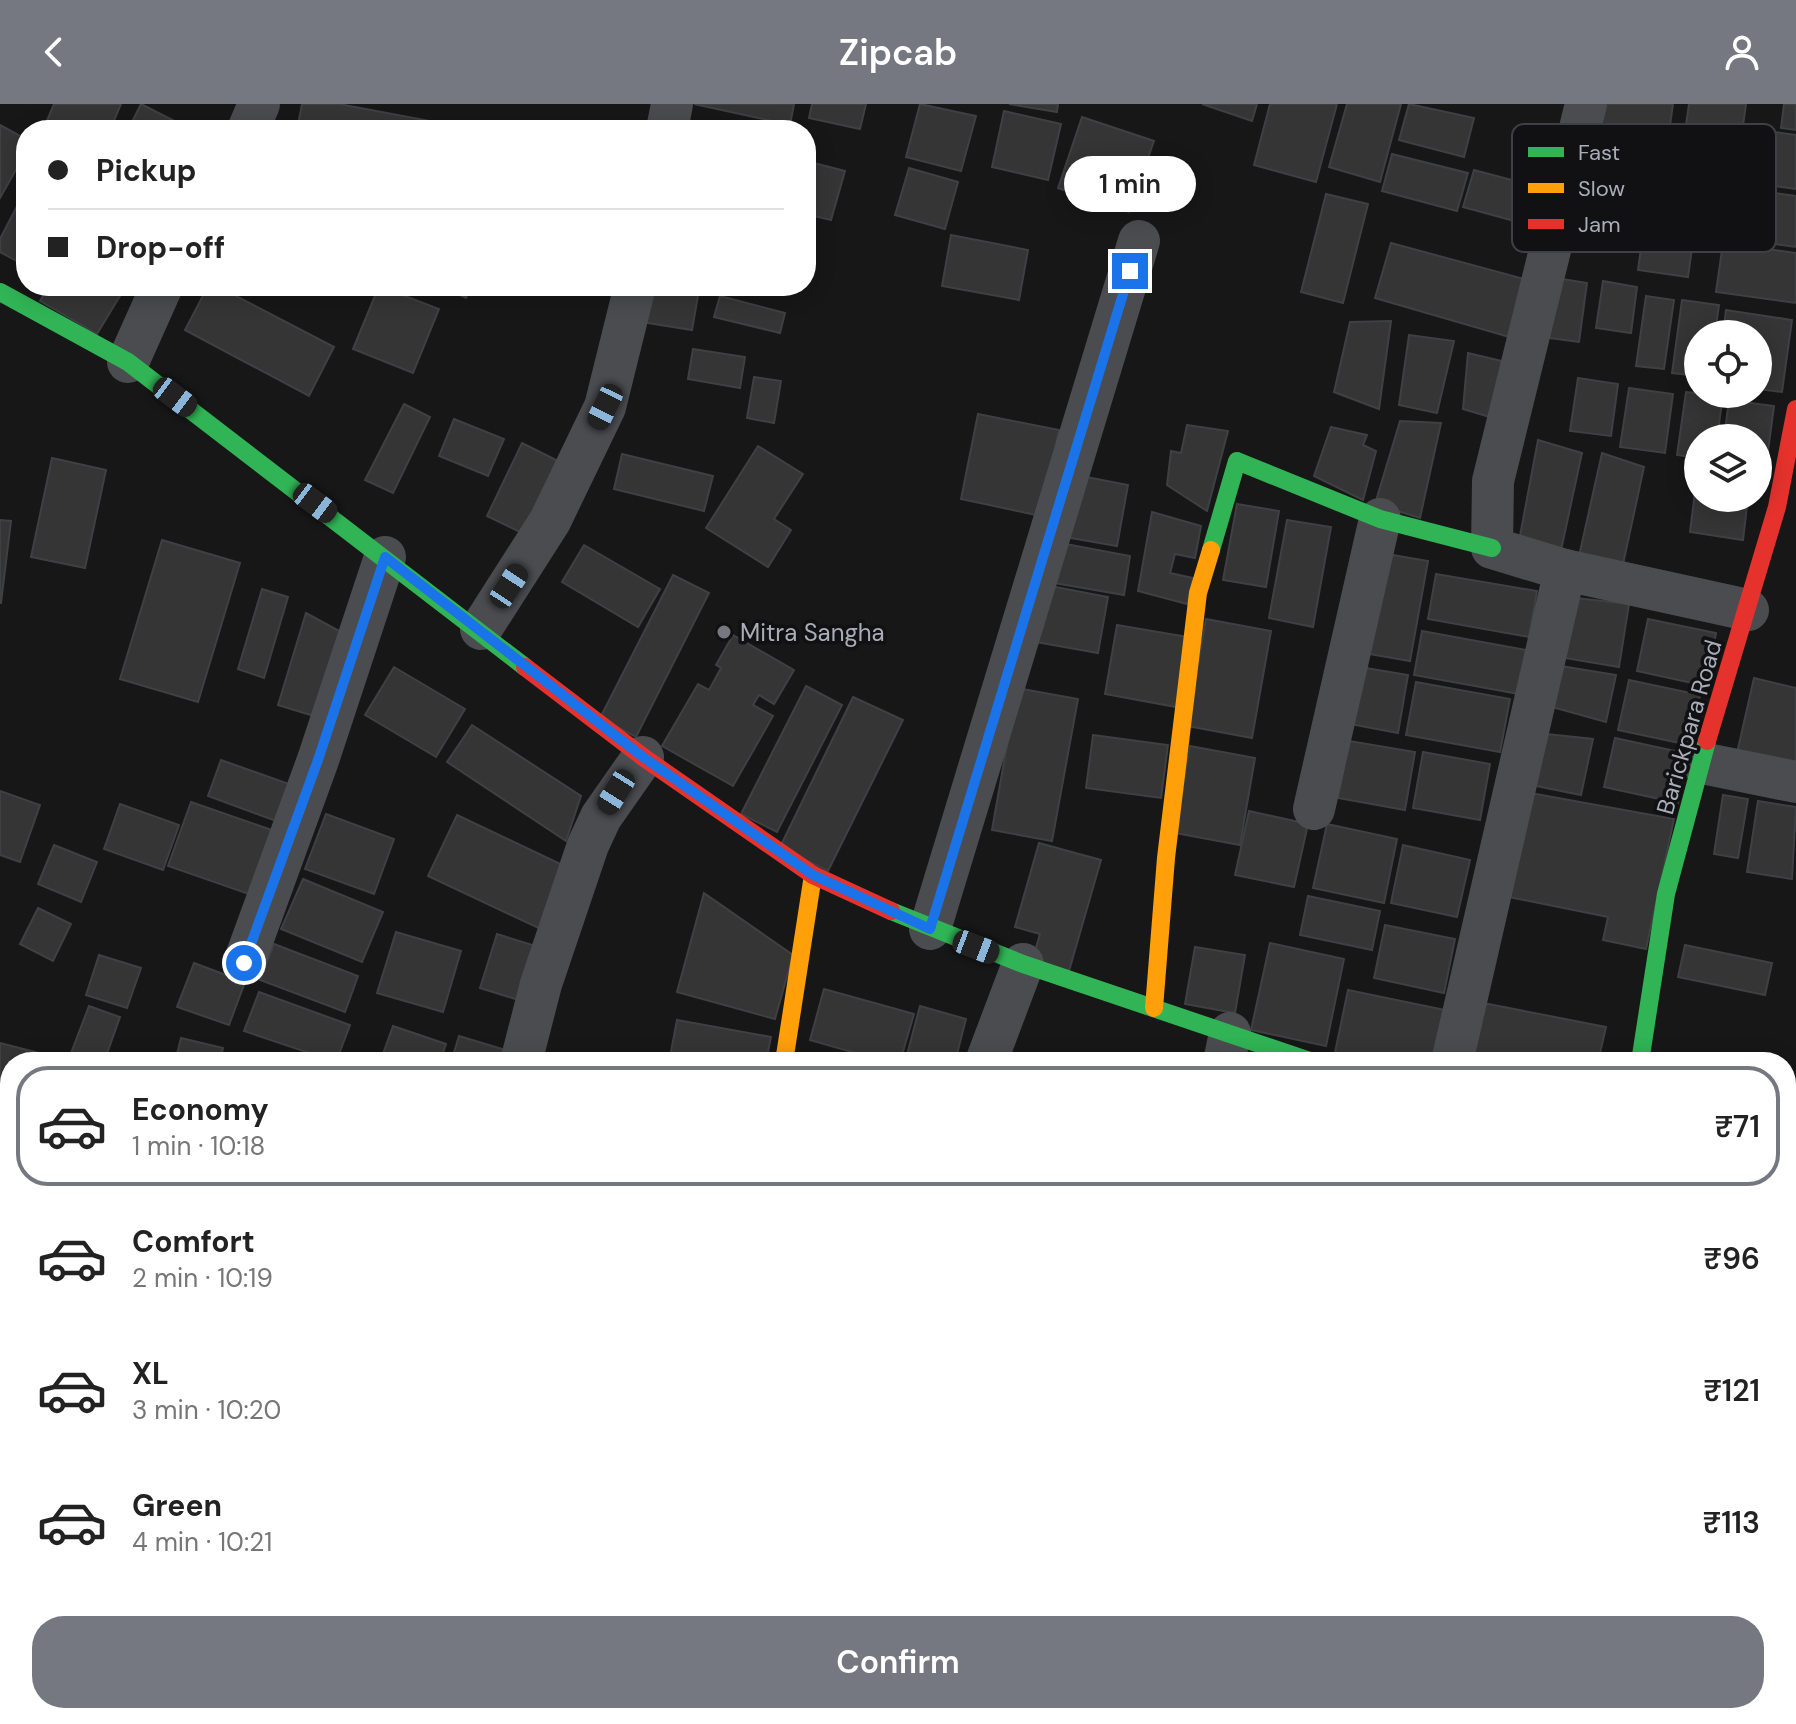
<!DOCTYPE html>
<html lang="en">
<head>
<meta charset="utf-8">
<style>
	:root { --surface:#fff; --page:#f6f6f6; --text:#222; --muted:#767676; --line:#e0e0e0; --accent:#757880 }
	body { margin:0; font-family:"DM Sans",sans-serif; background:var(--page); color:var(--text); height:100vh; display:flex; flex-direction:column; font-size:30px; white-space:nowrap }
	* { box-sizing:border-box; margin:0 }
	p { font-size:26px; color:var(--muted) }
	.icon { flex:none; width:44px; height:44px; fill:none; stroke:currentColor; stroke-width:2; stroke-linecap:round; stroke-linejoin:round }
	.map { position:relative; flex:1; overflow:hidden }
	.drawer { position:absolute; left:0px; top:948px; width:1796px; height:672px; display:flex; flex-direction:column; background:var(--surface); border-radius:32px 32px 0 0; box-shadow:0 4px 20px #0003 }
	.drawer>* { flex:none }
	.banner { position:absolute; left:16px; top:16px; width:800px; height:176px; border-radius:32px; box-shadow:0 4px 20px #0003; display:grid; align-content:center; height:176px; padding:0 32px; background:var(--surface) }
	.buttons { position:absolute; left:1684px; top:216px; display:grid; gap:16px }
	.buttons a { display:grid; place-items:center; width:88px; height:88px; border-radius:50%; background:var(--surface); box-shadow:0 4px 20px #0003; font-size:40px }
	.end { position:absolute; width:36px; height:36px; margin:-18px; border:10px solid #1a73e8; background:#fff; box-shadow:0 0 0 4px #fff }
	.from { border-radius:50% }
	.bubble { position:absolute; height:56px; border-radius:28px; background:var(--surface); box-shadow:0 4px 20px #0003; font-size:26px; font-weight:600; line-height:56px; text-align:center }
	.car { position:absolute; width:24px; height:48px; margin:-24px -12px; border-radius:10px; box-shadow:0 0 6px 2px #0007; background:linear-gradient(#222 24%,#8ab4d8 0 40%,#222 0 76%,#8ab4d8 0 86%,#222 0) }
	.banner b { display:flex; align-items:center; gap:28px; height:76px; font-size:30px }
	.banner b+b { border-top:2px solid var(--line) }
	.banner i { width:20px; height:20px; background:var(--text) }
	ul { padding:14px 0 0; list-style:none }
	li { display:flex; align-items:center; gap:24px; height:120px; margin:0 16px 12px; padding:0 16px; border:4px solid transparent; border-radius:32px }
	li div { flex:1 }
	li b { display:block; font-size:30px }
	li em { font-style:normal; font-weight:600 }
	li.current { border-color:var(--accent) }
	li>.icon { width:72px; height:72px; stroke-width:1.5 }
	.primary-button { display:flex; gap:16px; margin-top:auto; padding:16px 32px }
	.primary-button a { flex:1; height:92px; border-radius:32px; background:var(--accent); color:#fff; font-size:32px; font-weight:600; line-height:92px; text-align:center }
	header { display:flex; justify-content:space-between; align-items:center; height:104px; padding:0 32px; background:var(--accent); color:#fff; font-size:36px; font-weight:600 }
	.map>svg:first-child { display:block }
</style>
</head>
<body>
<header><svg class="icon" aria-label="back" viewBox="0 0 24 24"><path d="M15 5l-7 7 7 7"/></svg>Zipcab<svg class="icon" aria-label="person" viewBox="0 0 24 24"><circle cx="12" cy="8" r="4"/><path d="M4 21q1-7 8-7t8 7"/></svg></header>
<div class="map">
<svg width="1796" height="1620" viewBox="0 0 1796 1620">
	<rect width="100%" height="100%" fill="#171717"/>
	<path fill="#2a3239" d="M0,1024H10V1520L0,1517Z"/>
	<g fill="#353536" stroke="#3f4043" stroke-width="2">
		<path d="M54,0H121L110,26H43Z"/>
		<path d="M141,0L192,26H128Z"/>
		<path d="M302,0H339L451,21L450,26H297Z"/>
		<path d="M694,0H794L790,21Z"/>
		<path d="M812,0H866L860,25L809,14Z"/>
		<path d="M920,0L976,12L961,67L906,53Z"/>
		<path d="M1009,0H1058L1057,8Z"/>
		<path d="M1202,0H1257L1252,17Z"/>
		<path d="M1270,0H1337L1316,78L1254,61Z"/>
		<path d="M1347,0H1401L1380,78L1329,63Z"/>
		<path d="M1409,0L1474,14L1464,53L1399,36Z"/>
		<path d="M1602,0H1673L1666,50L1596,41Z"/>
		<path d="M1689,0H1746L1736,71L1680,63Z"/>
		<path d="M1784,0H1796V26L1781,24Z"/>
		<path d="M1004,7L1061,20L1048,76L992,63Z"/>
		<path d="M1082,13L1154,37L1129,108L1058,84Z"/>
		<path d="M0,21L26,35V48L0,94Z"/>
		<path d="M1767,27L1796,31V85L1760,80Z"/>
		<path d="M1392,50L1468,69L1457,107L1382,87Z"/>
		<path d="M806,57L845,67L831,116L806,110Z"/>
		<path d="M909,64L958,78L945,125L895,111Z"/>
		<path d="M1474,66L1550,86L1540,124L1463,103Z"/>
		<path d="M1726,82L1796,92V143L1719,132Z"/>
		<path d="M26,85V162L0,148V135Z"/>
		<path d="M1326,90L1368,100L1343,199L1301,188Z"/>
		<path d="M1646,108L1696,115L1688,173L1638,166Z"/>
		<path d="M951,131L1028,146L1019,196L942,182Z"/>
		<path d="M1391,139L1528,176L1516,235L1375,194Z"/>
		<path d="M1723,139L1796,149V199L1716,188Z"/>
		<path d="M1550,173L1587,179L1579,238L1541,233Z"/>
		<path d="M1603,177L1637,183L1631,229L1596,224Z"/>
		<path d="M49,182H126L97,230L40,197Z"/>
		<path d="M208,182H217L334,243L309,292L185,226Z"/>
		<path d="M379,182L439,205L413,269L353,245Z"/>
		<path d="M441,182H471L466,194Z"/>
		<path d="M647,182L699,186L692,226L641,218Z"/>
		<path d="M720,192L785,209L780,229L714,213Z"/>
		<path d="M1646,192L1674,196L1664,265L1636,262Z"/>
		<path d="M1682,196L1719,201L1715,230H1698V272L1672,269Z"/>
		<path d="M1726,206L1792,216L1782,288L1758,285V230H1723Z"/>
		<path d="M1391,217L1379,305L1334,288L1350,218Z"/>
		<path d="M1409,231L1454,237L1437,309L1399,301Z"/>
		<path d="M693,245L745,253L740,284L688,275Z"/>
		<path d="M1468,249L1514,260L1493,314L1463,305Z"/>
		<path d="M754,273L781,277L774,319L747,314Z"/>
		<path d="M1578,274L1618,280L1611,332L1570,327Z"/>
		<path d="M1629,284L1673,290L1665,349L1620,343Z"/>
		<path d="M1686,288L1723,292L1717,334H1698V354L1677,351Z"/>
		<path d="M1729,296L1774,302L1764,377L1758,376V334H1724Z"/>
		<path d="M404,300L430,313L393,389L365,376Z"/>
		<path d="M978,310L1059,326L1041,412L961,395Z"/>
		<path d="M454,315L504,335L488,372L439,352Z"/>
		<path d="M1400,317L1441,319L1420,414L1375,400Z"/>
		<path d="M1187,321L1228,327L1207,407L1167,381L1171,347L1181,349Z"/>
		<path d="M1331,323L1367,331L1363,341L1376,347L1363,396L1314,372Z"/>
		<path d="M1538,336L1582,349L1560,451L1519,437Z"/>
		<path d="M522,339L562,359L526,431L487,412Z"/>
		<path d="M758,342L803,370L774,415L791,426L768,463L706,424Z"/>
		<path d="M1602,349L1644,363L1622,465L1579,452Z"/>
		<path d="M622,350L713,372L704,407L614,385Z"/>
		<path d="M52,354L106,366L85,464L31,453Z"/>
		<path d="M1071,370L1128,381L1117,442L1059,432Z"/>
		<path d="M1697,372L1698,394H1748L1743,436L1690,428Z"/>
		<path d="M1237,400L1279,407L1266,483L1223,476Z"/>
		<path d="M1152,408L1201,422L1195,454L1175,450L1170,469L1193,474L1187,500L1138,487Z"/>
		<path d="M0,416L11,417L1,499H0Z"/>
		<path d="M1287,416L1331,423L1313,523L1269,514Z"/>
		<path d="M162,436L240,459L198,598L120,575Z"/>
		<path d="M1055,438L1130,452L1124,491L1048,478Z"/>
		<path d="M584,441L660,485L638,523L562,478Z"/>
		<path d="M1387,450L1428,457L1410,557L1369,550Z"/>
		<path d="M1436,470L1537,487L1529,533L1428,515Z"/>
		<path d="M673,471L709,489L636,633L600,614Z"/>
		<path d="M1040,480L1108,493L1098,549L1030,537Z"/>
		<path d="M262,485L288,493L264,574L238,565Z"/>
		<path d="M1567,493L1629,500L1619,563L1553,552Z"/>
		<path d="M306,509L352,534L314,612L278,601Z"/>
		<path d="M1206,515L1271,527L1252,634L1187,622Z"/>
		<path d="M1648,515L1716,529L1706,582L1637,567Z"/>
		<path d="M1117,521L1188,533L1176,603L1105,590Z"/>
		<path d="M1422,527L1526,546L1519,590L1414,571Z"/>
		<path d="M733,531L794,566L774,600L759,591L753,601L773,612L733,682L662,642L698,580L709,586L721,564L716,561Z"/>
		<path d="M1555,561L1616,571L1606,618L1545,601Z"/>
		<path d="M394,563L465,605L436,653L365,611Z"/>
		<path d="M1360,563L1408,571L1398,629L1350,620Z"/>
		<path d="M1754,574L1796,584V662L1737,649Z"/>
		<path d="M1629,576L1700,591L1689,641L1618,626Z"/>
		<path d="M1416,578L1510,595L1500,648L1406,631Z"/>
		<path d="M806,582L842,601L777,728L741,710Z"/>
		<path d="M1017,584L1078,595L1052,737L992,726Z"/>
		<path d="M853,593L903,616L828,767L780,743Z"/>
		<path d="M472,621L581,692L566,737L447,658Z"/>
		<path d="M1537,629L1593,635L1581,691L1526,680Z"/>
		<path d="M1093,631L1168,641L1161,694L1086,684Z"/>
		<path d="M1615,634L1689,650L1678,699L1604,683Z"/>
		<path d="M1349,637L1415,648L1405,706L1338,694Z"/>
		<path d="M1190,642L1255,654L1240,741L1175,729Z"/>
		<path d="M1423,648L1490,660L1480,716L1413,704Z"/>
		<path d="M221,656L303,685L290,722L208,692Z"/>
		<path d="M0,687L40,701L20,758L0,751Z"/>
		<path d="M1525,688L1674,715L1646,845L1603,836L1608,813L1504,792Z"/>
		<path d="M1723,691L1748,695L1738,754L1714,750Z"/>
		<path d="M1758,697L1796,703L1792,775L1747,768Z"/>
		<path d="M191,698L289,732L266,796L168,762Z"/>
		<path d="M120,700L179,721L163,766L104,745Z"/>
		<path d="M1249,707L1308,720L1294,783L1235,771Z"/>
		<path d="M326,710L394,735L374,790L305,765Z"/>
		<path d="M457,711L575,767L547,828L428,772Z"/>
		<path d="M1327,720L1397,735L1384,799L1313,784Z"/>
		<path d="M1039,739L1101,756L1069,867L1032,857L1040,830L1015,823Z"/>
		<path d="M54,741L97,758L81,798L38,780Z"/>
		<path d="M1403,741L1470,756L1457,813L1391,799Z"/>
		<path d="M303,775L383,808L362,858L281,825Z"/>
		<path d="M704,789L793,851L775,915L677,888Z"/>
		<path d="M1308,792L1380,807L1372,846L1300,831Z"/>
		<path d="M38,804L71,820L53,857L20,840Z"/>
		<path d="M1385,821L1455,835L1444,889L1374,874Z"/>
		<path d="M396,828L461,847L443,908L377,889Z"/>
		<path d="M497,830L545,845L528,899L480,884Z"/>
		<path d="M1270,839L1344,855L1326,942L1251,926Z"/>
		<path d="M274,840L358,872L345,908L260,876Z"/>
		<path d="M1685,841L1772,859L1765,891L1678,873Z"/>
		<path d="M1195,843L1245,851L1235,909L1185,900Z"/>
		<path d="M99,851L141,864L127,904L86,891Z"/>
		<path d="M194,859L245,878L229,921L177,903Z"/>
		<path d="M824,885L914,910L900,958H887L810,936Z"/>
		<path d="M1348,886L1445,906L1434,958H1360L1334,953Z"/>
		<path d="M259,888L350,921L336,958L244,927Z"/>
		<path d="M1478,898L1606,923L1598,958H1465Z"/>
		<path d="M89,902L120,913L104,958L71,949Z"/>
		<path d="M920,902L966,915L955,958H905Z"/>
		<path d="M677,916L771,933L766,958H669Z"/>
		<path d="M393,922L446,940L440,958H380Z"/>
		<path d="M459,932L516,949L513,958H451Z"/>
		<path d="M181,934L223,944L220,958H175Z"/>
		<path d="M0,939L39,949L37,958H10V1008L0,1006Z"/>
		<path d="M1796,1230V1264L1789,1262Z"/>
		<path d="M1790,1352L1796,1353V1398L1786,1396Z"/>
		<path d="M1786,1505L1796,1507V1554L1786,1552Z"/>
		<path d="M244,1610H290L288,1620Z"/>
		<path d="M307,1610H356L353,1620H304Z"/>
		<path d="M360,1610H430L428,1620H358Z"/>
		<path d="M441,1610H506L503,1620H439Z"/>
		<path d="M524,1610H606L621,1614L620,1620H521Z"/>
		<path d="M1349,1610H1391L1389,1620H1347Z"/>
		<path d="M1406,1610H1500L1499,1620H1405Z"/>
		<path d="M129,1612L161,1620H127Z"/>
	</g>
	<g fill="none" stroke-linecap="round" stroke-linejoin="round">
		<g stroke="#4b4c50" stroke-width="42">
			<path d="M1586,0L1493,377L1492,444L1565,466L1748,506"/>
			<path d="M248,26L259,0"/>
			<path d="M667,26L672,0"/>
			<path d="M128,258L162,182"/>
			<path d="M481,525L550,417L605,303L635,182"/>
			<path d="M1702,659L1796,678"/>
			<path d="M1314,705L1380,415"/>
			<path d="M930,825L1139,137"/>
			<path d="M244,859L318,656L385,453"/>
			<path d="M521,958L541,880L588,741L601,713L643,653"/>
			<path d="M986,958L1023,860"/>
			<path d="M1224,958L1230,929"/>
			<path d="M1452,958L1565,466"/>
			<path d="M108,1620L110,1610"/>
			<path d="M1096,1620L1098,1610"/>
			<path d="M1291,1620L1292,1610"/>
			<path d="M1399,1620L1401,1610"/>
		</g>
		<g stroke="#30b455" stroke-width="18">
			<path d="M0,188L128,258L525,563"/>
			<path d="M1211,446L1237,357L1380,415L1492,444"/>
			<path d="M891,807L1023,860L1313,958"/>
			<path d="M1640,958L1666,790L1707,637"/>
		</g>
		<g stroke="#ff9f0a" stroke-width="18">
			<path d="M1154,904L1166,754L1198,489L1211,446"/>
			<path d="M784,958L813,771"/>
			<path d="M1786,1133L1796,1138"/>
			<path d="M648,1620L651,1610"/>
		</g>
		<g stroke="#e5322d" stroke-width="18">
			<path d="M525,563L643,653L813,771L891,807"/>
			<path d="M1707,637L1777,403L1796,305"/>
		</g>
	</g>
	<g fill="none" stroke-linecap="round" stroke-linejoin="round">
		<path stroke="#1a73e8" stroke-width="10" d="M244,859L318,656L385,453L643,653L813,771L930,825L1130,167"/>
	</g>
	<circle fill="#757880" stroke="#111113" stroke-width="3" cx="724" cy="528" r="8"/>
	<g text-anchor="middle" dominant-baseline="central" stroke-width="7" stroke-linejoin="round" paint-order="stroke">
		<g font-size="24" fill="#a8adb8" stroke="#111113" text-anchor="start">
			<text x="740" y="528">Mitra Sangha</text>
		</g>
		<g font-size="24" fill="#a8adb8" stroke="#111113">
			<text transform="translate(1689 623) rotate(-74)">Barickpara Road</text>
		</g>
	</g>
	<rect x="1512" y="20" width="264" height="128" rx="12" fill="#111113" stroke="#3e4045" stroke-width="2"/>
	<rect x="1528" y="43" width="36" height="10" fill="#30b455"/>
	<rect x="1528" y="79" width="36" height="10" fill="#ff9f0a"/>
	<rect x="1528" y="115" width="36" height="10" fill="#e5322d"/>
	<g font-size="22" fill="#a8adb8">
		<text x="1578" y="56">Fast</text>
		<text x="1578" y="92">Slow</text>
		<text x="1578" y="128">Jam</text>
	</g>
</svg>
<div class="buttons">
<a><svg class="icon" aria-label="locate" viewBox="0 0 24 24"><circle cx="12" cy="12" r="6"/><path d="M12 2v4M12 18v4M2 12h4M18 12h4"/></svg></a>
<a><svg class="icon" aria-label="layers" viewBox="0 0 24 24"><path d="M12 4l9 5-9 5-9-5zM3 14l9 5 9-5"/></svg></a>
</div>
<i class="end from" style="left:244px;top:859px"></i>
<i class="end" style="left:1130px;top:167px"></i>
<div class="bubble" style="left:1064px;top:52px;width:132px">1 min</div>
<i class="car" style="left:175px;top:293px;rotate:127deg"></i>
<i class="car" style="left:605px;top:303px;rotate:206deg"></i>
<i class="car" style="left:315px;top:399px;rotate:127deg"></i>
<i class="car" style="left:509px;top:482px;rotate:33deg"></i>
<i class="car" style="left:616px;top:688px;rotate:212deg"></i>
<i class="car" style="left:976px;top:843px;rotate:111deg"></i>
<div class="banner">
<b><i class="from"></i>Pickup</b>
<b><i></i>Drop-off</b>
</div>
<section class="drawer">
<ul>
<li class="current"><svg class="icon" aria-label="car" viewBox="0 0 24 24"><path d="M5 17H2v-5l4-1 3-4h7l3 4 3 1v5h-3M9 17h6M6 11h13"/><circle cx="7" cy="17" r="2"/><circle cx="17" cy="17" r="2"/></svg><div><b>Economy</b><p>1 min · 10:18</p></div><em>₹71</em></li>
<li><svg class="icon" aria-label="car" viewBox="0 0 24 24"><path d="M5 17H2v-5l4-1 3-4h7l3 4 3 1v5h-3M9 17h6M6 11h13"/><circle cx="7" cy="17" r="2"/><circle cx="17" cy="17" r="2"/></svg><div><b>Comfort</b><p>2 min · 10:19</p></div><em>₹96</em></li>
<li><svg class="icon" aria-label="car" viewBox="0 0 24 24"><path d="M5 17H2v-5l4-1 3-4h7l3 4 3 1v5h-3M9 17h6M6 11h13"/><circle cx="7" cy="17" r="2"/><circle cx="17" cy="17" r="2"/></svg><div><b>XL</b><p>3 min · 10:20</p></div><em>₹121</em></li>
<li><svg class="icon" aria-label="car" viewBox="0 0 24 24"><path d="M5 17H2v-5l4-1 3-4h7l3 4 3 1v5h-3M9 17h6M6 11h13"/><circle cx="7" cy="17" r="2"/><circle cx="17" cy="17" r="2"/></svg><div><b>Green</b><p>4 min · 10:21</p></div><em>₹113</em></li>
</ul>
<div class="primary-button"><a>Confirm</a></div>
</section>
</div>
</body>
</html>
